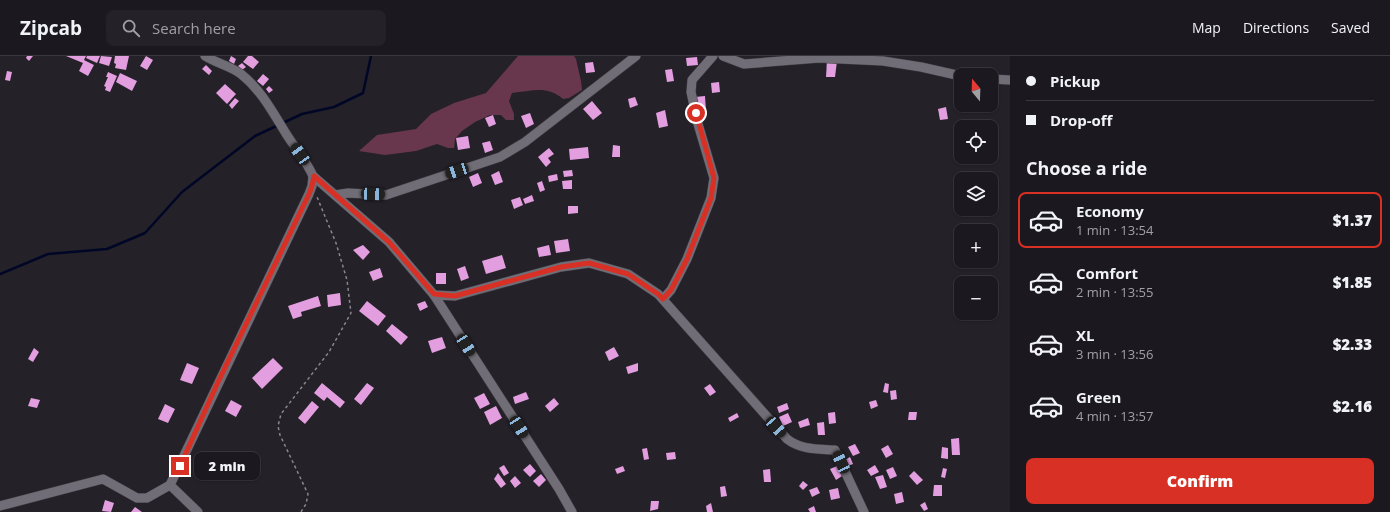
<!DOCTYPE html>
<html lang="en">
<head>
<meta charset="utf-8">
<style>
	:root { --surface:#1b191f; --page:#242228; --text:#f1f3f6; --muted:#a0a0a4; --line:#39383d; --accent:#d93025 }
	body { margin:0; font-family:"Open Sans",sans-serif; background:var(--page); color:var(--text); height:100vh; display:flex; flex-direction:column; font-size:15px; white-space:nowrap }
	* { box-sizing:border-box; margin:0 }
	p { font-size:13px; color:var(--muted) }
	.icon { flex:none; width:22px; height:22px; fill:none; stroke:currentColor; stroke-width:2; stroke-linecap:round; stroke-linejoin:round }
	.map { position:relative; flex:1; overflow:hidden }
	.side { display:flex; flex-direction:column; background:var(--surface); width:380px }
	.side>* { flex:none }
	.top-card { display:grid; align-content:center; height:88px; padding:0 16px; background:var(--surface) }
	.needle { width:26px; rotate:341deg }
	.fabs { position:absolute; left:954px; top:12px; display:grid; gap:8px }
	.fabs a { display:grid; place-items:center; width:44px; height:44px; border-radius:8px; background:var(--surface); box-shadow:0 1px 3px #0004,0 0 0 1px var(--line); font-size:20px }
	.end { position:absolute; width:18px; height:18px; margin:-9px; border:5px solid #d93025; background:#fff; box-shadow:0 0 0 2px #fff }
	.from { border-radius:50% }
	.bubble { position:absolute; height:28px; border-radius:8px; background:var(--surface); box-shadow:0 1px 3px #0004,0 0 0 1px var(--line); font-size:13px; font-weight:800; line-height:28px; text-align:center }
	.car { position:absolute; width:12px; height:24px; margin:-12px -6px; border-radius:5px; box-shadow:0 0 3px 1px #0007; background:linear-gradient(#222 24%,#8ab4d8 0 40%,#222 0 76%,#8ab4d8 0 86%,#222 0) }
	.top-card b { display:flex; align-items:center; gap:14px; height:38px; font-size:15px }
	.top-card b+b { border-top:1px solid var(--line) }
	.top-card i { width:10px; height:10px; background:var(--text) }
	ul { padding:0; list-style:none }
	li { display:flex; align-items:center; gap:12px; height:56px; margin:0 8px 6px; padding:0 8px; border:2px solid transparent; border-radius:8px }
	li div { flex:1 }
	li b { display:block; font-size:15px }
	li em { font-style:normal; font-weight:800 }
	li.active { border-color:var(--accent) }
	li>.icon { width:36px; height:36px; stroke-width:1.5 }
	h2 { padding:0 16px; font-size:18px; line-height:48px }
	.primary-button { display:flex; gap:8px; margin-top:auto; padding:8px 16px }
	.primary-button a { flex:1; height:46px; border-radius:8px; background:var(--accent); color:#fff; font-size:16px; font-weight:800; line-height:46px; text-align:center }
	header { display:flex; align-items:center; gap:24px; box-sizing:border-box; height:56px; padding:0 20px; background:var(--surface); border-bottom:1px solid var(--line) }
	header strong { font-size:19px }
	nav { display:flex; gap:22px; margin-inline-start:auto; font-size:14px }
	.search { width:280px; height:36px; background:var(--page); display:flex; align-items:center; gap:10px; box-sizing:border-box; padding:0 14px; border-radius:8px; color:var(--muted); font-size:15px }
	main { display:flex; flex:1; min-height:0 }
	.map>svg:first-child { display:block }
</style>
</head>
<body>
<header>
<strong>Zipcab</strong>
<div class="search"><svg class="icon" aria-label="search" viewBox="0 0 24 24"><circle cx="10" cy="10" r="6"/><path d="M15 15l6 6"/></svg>Search here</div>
<nav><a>Map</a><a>Directions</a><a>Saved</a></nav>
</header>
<main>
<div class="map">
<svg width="1010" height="456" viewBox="0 0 1010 456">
	<rect width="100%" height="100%" fill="#242129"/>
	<path fill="#68374d" d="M518,0H574L576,3L581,25L582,34L569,42L563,43C547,29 532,35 512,37L509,45L514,58V64H506L501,59H490L475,66L462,75L455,83L454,92H448L437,88L416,95L385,99L359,95L377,79L416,73L431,58L454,47L486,37Z"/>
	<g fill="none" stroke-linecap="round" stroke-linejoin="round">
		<path stroke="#000726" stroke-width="2.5" d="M0,218L48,198L107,193L145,177L182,136L255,80L302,58L334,51L363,37L371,0"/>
	</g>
	<g fill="#e29edf">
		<path d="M27,0H33L29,5L26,2Z"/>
		<path d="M66,0H86L84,4L94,9L88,20L79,15L83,7Z"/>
		<path d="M87,0H100L97,7L86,2Z"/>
		<path d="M101,0L112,1L109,10L99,7Z"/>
		<path d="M115,0H129L126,14L115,12L116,8L114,7Z"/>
		<path d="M146,0L153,4L147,14L140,10Z"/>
		<path d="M231,0L236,3L234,8L229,5Z"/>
		<path d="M248,0H252L259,6L253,13L243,6Z"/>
		<path d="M697,1L698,9L687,10L686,2Z"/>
		<path d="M827,4L837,5L835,21H826Z"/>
		<path d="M593,6L595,16L586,17L585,7Z"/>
		<path d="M242,7L246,11L242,14L238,10Z"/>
		<path d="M206,9L212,15L209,19L202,13Z"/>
		<path d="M672,13L674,25L667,26L665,14Z"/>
		<path d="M7,15L12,16L10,25L5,24Z"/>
		<path d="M108,16L117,20L110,36L105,34L106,31L104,30L108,21H106Z"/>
		<path d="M120,17L137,25L132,35L116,26Z"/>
		<path d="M263,18L269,23L263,30L257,25Z"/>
		<path d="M719,26L720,36L712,37L711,27Z"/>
		<path d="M225,28L236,38L227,48L216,37Z"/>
		<path d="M269,30L273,34L269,37L266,33Z"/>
		<path d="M705,40L706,55L697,56L695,41Z"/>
		<path d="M635,41L638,49L630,52L628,43Z"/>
		<path d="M235,42L239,45L232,53L229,49Z"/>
		<path d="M592,45L602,57L593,64L583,53Z"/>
		<path d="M967,49H982L983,54L968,56Z"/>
		<path d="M946,51L948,63L940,64L938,53Z"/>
		<path d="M665,54L668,70L659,72L656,57Z"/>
		<path d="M530,57L534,68L526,72L521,60Z"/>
		<path d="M493,59L496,68L489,71L485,62Z"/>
		<path d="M468,80L470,92L458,94L456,82Z"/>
		<path d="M490,85L493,94L485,97L482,87Z"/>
		<path d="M613,89L620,90V101H612Z"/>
		<path d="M588,91L589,102L570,104L569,93Z"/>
		<path d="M549,92L554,98L548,102L551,106L546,111L538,101Z"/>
		<path d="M572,114L573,120L564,121L563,115Z"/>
		<path d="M499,115L503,126L495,129L491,119Z"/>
		<path d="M478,117L482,127L473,131L469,121Z"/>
		<path d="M557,118L558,124L549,126L548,120Z"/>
		<path d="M572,124V133H563L562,125Z"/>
		<path d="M542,125L545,134L540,136L537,127Z"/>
		<path d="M532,139L534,145L525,148L523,143Z"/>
		<path d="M520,141L523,149L514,153L511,144Z"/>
		<path d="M568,150H578V157L568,158Z"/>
		<path d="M568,183L570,195L556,197L554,185Z"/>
		<path d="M363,189L370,196L363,204L353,194Z"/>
		<path d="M549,189L551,199L539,201L537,192Z"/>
		<path d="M502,199L506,212L486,218L482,205Z"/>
		<path d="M465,210L469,222L461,225L457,213Z"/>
		<path d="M380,212L383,221L373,225L369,216Z"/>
		<rect x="436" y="217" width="10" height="11"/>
		<path d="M340,237L341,249L328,251L327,239Z"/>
		<path d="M318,240L321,250L301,256L302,260L293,263L288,250Z"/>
		<path d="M367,245L386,260L378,270L359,255Z"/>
		<path d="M425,245L428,251L420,255L417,248Z"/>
		<path d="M392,268L408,281L401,289L386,275Z"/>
		<path d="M442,281L446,292L432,297L428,285Z"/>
		<path d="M614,291L619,300L609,305L605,296Z"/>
		<path d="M34,292L39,296L33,306L28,303Z"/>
		<path d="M273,302L283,312L262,333L252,322Z"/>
		<path d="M187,307L199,312L192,328L180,324Z"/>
		<path d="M638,307V315L628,318L626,311Z"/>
		<path d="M322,327L345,346L340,352L327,341L324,345L314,337Z"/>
		<path d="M367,327L374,332L361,349L354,343Z"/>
		<path d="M885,327L889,328L888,337L883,336Z"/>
		<path d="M710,328L716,336L710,340L704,332Z"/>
		<path d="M896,334L897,343L891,344L890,335Z"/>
		<path d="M526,336L529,343L515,348L513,341Z"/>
		<path d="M484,337L490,348L480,353L474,342Z"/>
		<path d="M31,342L40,344L37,352L28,350Z"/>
		<path d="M554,342L559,348L550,356L545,350Z"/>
		<path d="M231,344L242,350L236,361L225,355Z"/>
		<path d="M876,344L878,350L871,353L869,346Z"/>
		<path d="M312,345L319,351L305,368L298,362Z"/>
		<path d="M787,347L789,353L779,357L777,351Z"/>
		<path d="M165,348L175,353L168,367L158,363Z"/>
		<path d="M496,350L502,362L490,369L484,356Z"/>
		<path d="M835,356L836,367L829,368L828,357Z"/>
		<path d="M909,356H917L916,364H908Z"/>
		<path d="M737,357L739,361L730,366L728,362Z"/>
		<path d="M788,357L792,366L783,370L779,361Z"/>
		<path d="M808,362L810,369L800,372L798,366Z"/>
		<path d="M824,366L825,379H818L817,367Z"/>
		<path d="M959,382L960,399H952L951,383Z"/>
		<path d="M855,388L860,397L853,400L848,391Z"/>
		<path d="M888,389L893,398L886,402L881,393Z"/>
		<path d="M942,391L948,392V403L941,402Z"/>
		<path d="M647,392L649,403L644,404L642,393Z"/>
		<path d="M675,396L676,403L667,404L666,397Z"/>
		<path d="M850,401L853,408L848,410L845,404Z"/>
		<path d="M530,408L536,415L530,421L523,414Z"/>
		<path d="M504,409L509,417L504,420L499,412Z"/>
		<path d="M875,409L879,416L871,420L867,414Z"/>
		<path d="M623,410L625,415L617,418L615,413Z"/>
		<path d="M837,410L842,420L836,424L830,413Z"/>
		<path d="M214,411L223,418L218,424L209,418Z"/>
		<path d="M893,411L897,420L890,423L886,414Z"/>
		<path d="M943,412L947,413L945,422L941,421Z"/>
		<path d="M770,413L771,426H764L763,414Z"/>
		<path d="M914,415L923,424L917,429L909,420Z"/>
		<path d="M498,417L506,428L501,432L494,423Z"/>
		<path d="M541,418L546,424L539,431L533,425Z"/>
		<path d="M883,419L887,431L880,433L875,421Z"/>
		<path d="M515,420L521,427L515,432L510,425Z"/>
		<path d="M803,425L808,429L803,434L799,430Z"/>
		<path d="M934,429H942V440H933Z"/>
		<path d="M725,430L727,440L721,441L720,431Z"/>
		<path d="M817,431L820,437L812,441L809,434Z"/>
		<path d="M838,432L840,442L831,444L829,434Z"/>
		<path d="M902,436L904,446L896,448L894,438Z"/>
		<path d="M105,444L114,447L111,456L102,455Z"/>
		<path d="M651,445H659L658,453L650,455Z"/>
		<path d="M925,446L928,453L924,455L920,449Z"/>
		<path d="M711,447L713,456H707L706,450Z"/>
		<path d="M814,450L816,456H810L808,453Z"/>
		<path d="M135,451L142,456H131Z"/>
	</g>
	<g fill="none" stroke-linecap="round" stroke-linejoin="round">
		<defs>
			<g id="minor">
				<path d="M205,0C216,7 230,10 241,18C261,34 272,55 285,76C294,91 306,104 313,120L389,186L434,239L559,433L572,456"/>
				<path d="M723,0L744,8L819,2L883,5L921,11L961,20"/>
				<path d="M991,23L1010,24"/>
				<path d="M335,139L348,137L386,139L500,101L525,86L636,0"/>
				<path d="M434,239L455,240L561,211L589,207L628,218L658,238L787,383C801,394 818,393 835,394L864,456"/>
				<path d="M663,243L671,234L687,203L711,142L714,122L698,68L691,36L692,24L713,0"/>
				<path d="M0,450L103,423L137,442H147L170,429"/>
				<path d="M198,456L170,429L309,138L312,130L313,120"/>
			</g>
		</defs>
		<use href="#minor" stroke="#403d44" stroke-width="10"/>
		<path stroke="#89878e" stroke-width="1.5" stroke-dasharray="3 3" stroke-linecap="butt" d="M301,456L306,448L308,438L280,379L278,370L281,358L329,296L351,257L347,224L336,187L317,141"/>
		<use href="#minor" stroke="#716d77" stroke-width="9"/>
	</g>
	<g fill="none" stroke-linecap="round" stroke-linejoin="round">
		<path stroke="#d93025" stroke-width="5" d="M180,410L218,326L309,138L312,130L314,120L389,186L434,238L455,240L561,211L589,207L628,218L658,238L663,243L671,234L687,203L711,142L714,122L696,57"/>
	</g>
</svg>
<div class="fabs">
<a><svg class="needle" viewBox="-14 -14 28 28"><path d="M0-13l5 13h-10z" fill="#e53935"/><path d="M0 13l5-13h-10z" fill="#a0a0a4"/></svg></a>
<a><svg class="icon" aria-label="locate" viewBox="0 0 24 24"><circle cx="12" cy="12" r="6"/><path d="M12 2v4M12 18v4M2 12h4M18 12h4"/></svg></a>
<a><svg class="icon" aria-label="layers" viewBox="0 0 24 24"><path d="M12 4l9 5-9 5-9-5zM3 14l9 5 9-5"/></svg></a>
<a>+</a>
<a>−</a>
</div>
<i class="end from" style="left:696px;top:57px"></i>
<i class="end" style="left:180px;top:410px"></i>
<div class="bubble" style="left:194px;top:396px;width:66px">2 min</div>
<i class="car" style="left:300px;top:98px;rotate:325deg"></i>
<i class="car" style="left:457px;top:115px;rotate:252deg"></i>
<i class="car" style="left:373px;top:138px;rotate:92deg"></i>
<i class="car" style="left:466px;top:289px;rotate:147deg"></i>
<i class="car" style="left:519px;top:371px;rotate:147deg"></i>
<i class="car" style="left:776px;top:371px;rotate:138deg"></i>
<i class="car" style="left:841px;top:406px;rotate:335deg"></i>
</div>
<section class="side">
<div class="top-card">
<b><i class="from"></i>Pickup</b>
<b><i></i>Drop-off</b>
</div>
<h2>Choose a ride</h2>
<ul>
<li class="active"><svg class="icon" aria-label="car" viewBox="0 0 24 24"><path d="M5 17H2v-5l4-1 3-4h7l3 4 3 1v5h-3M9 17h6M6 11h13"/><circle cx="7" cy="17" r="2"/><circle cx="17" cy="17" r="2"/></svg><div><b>Economy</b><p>1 min · 13:54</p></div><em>$1.37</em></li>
<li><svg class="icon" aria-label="car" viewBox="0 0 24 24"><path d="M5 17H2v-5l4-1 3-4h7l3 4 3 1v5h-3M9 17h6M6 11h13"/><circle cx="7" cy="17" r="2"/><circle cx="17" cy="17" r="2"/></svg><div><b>Comfort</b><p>2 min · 13:55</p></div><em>$1.85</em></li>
<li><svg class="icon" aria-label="car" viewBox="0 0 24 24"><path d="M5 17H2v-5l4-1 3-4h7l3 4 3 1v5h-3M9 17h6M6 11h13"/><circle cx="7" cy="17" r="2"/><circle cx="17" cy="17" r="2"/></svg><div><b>XL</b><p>3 min · 13:56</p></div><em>$2.33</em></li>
<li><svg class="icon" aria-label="car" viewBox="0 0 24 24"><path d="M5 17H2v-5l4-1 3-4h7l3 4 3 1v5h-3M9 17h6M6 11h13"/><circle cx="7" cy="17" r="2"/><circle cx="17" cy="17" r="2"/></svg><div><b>Green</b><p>4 min · 13:57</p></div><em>$2.16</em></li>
</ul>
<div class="primary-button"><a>Confirm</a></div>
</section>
</main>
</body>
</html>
